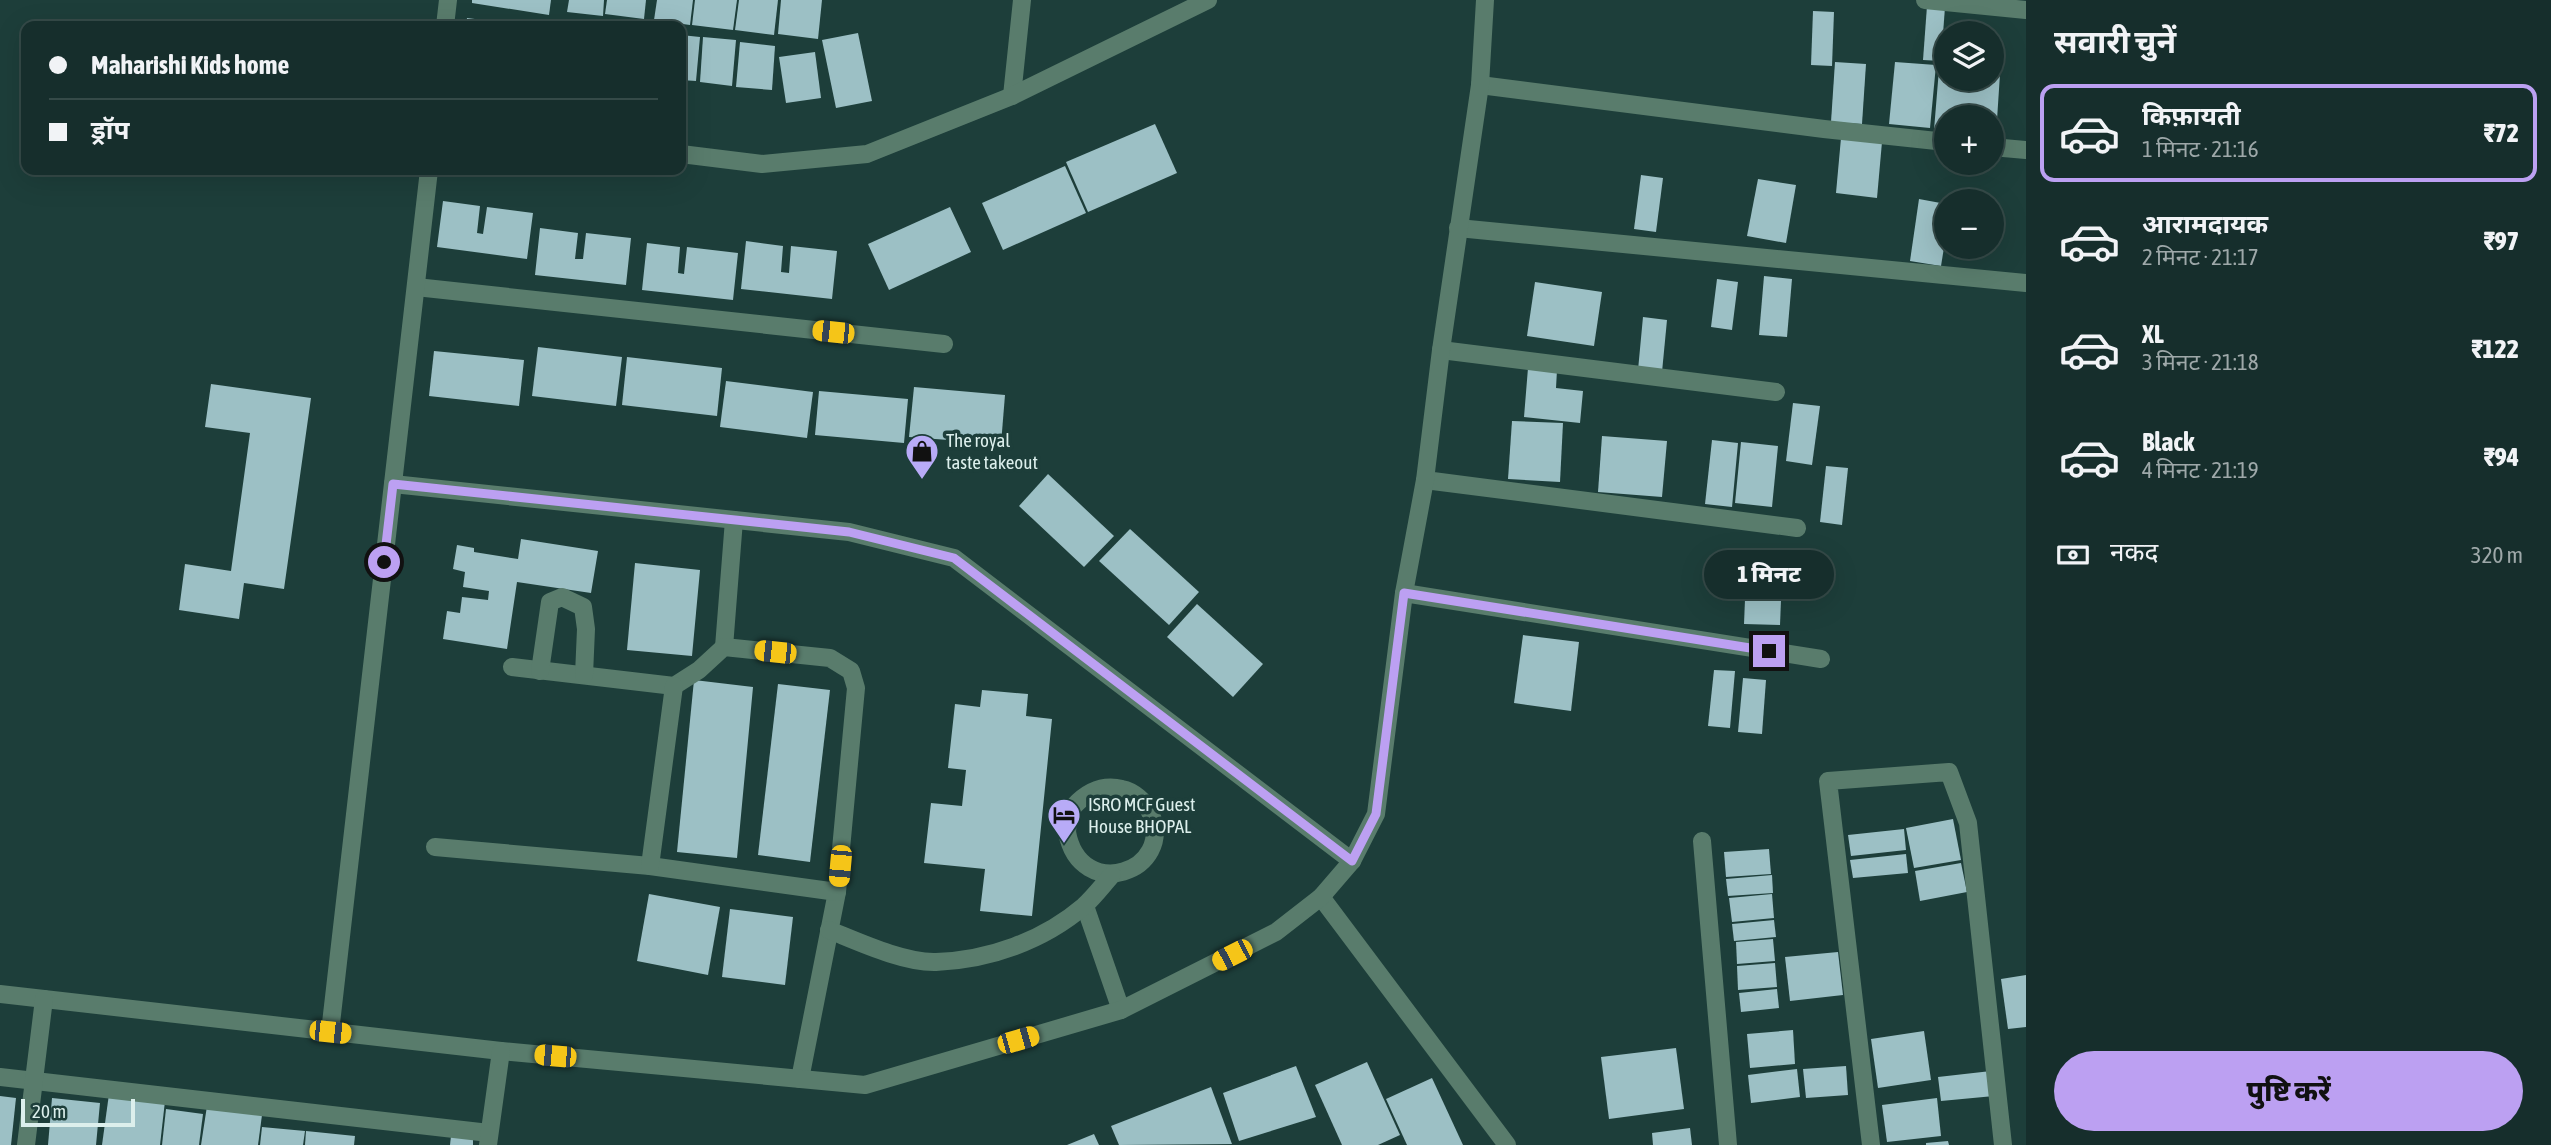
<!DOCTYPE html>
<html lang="hi">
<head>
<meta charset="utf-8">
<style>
	:root { --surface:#162e2c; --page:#1f3634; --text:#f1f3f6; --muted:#9ea8a9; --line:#354a48; --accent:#bca0f2 }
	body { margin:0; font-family:"Asap Condensed","Noto Sans Devanagari",sans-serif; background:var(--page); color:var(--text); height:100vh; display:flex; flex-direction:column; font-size:26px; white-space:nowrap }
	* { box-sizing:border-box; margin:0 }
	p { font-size:23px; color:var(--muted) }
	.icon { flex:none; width:38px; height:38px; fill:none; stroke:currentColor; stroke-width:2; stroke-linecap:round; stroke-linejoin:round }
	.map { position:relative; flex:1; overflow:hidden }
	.details { display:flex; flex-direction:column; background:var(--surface); width:525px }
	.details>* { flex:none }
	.guide { position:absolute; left:21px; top:21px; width:665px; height:154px; border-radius:14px; box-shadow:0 7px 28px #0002,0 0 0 2px var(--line); display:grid; align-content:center; height:154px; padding:0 28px; background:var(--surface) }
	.fabs { position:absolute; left:1934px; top:21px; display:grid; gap:14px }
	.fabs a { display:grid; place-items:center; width:70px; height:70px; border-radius:50%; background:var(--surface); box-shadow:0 7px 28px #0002,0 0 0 2px var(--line); font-size:35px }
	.scale { position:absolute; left:21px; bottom:18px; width:114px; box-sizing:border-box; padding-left:7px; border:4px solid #dcefec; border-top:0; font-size:19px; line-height:24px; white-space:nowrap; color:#dcefec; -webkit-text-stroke:5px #1d3e3a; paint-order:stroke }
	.end { position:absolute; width:32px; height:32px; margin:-16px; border:9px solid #bca0f2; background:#111; box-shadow:0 0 0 4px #111 }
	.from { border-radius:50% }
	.bubble { position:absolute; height:49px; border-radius:24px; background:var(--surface); box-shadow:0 7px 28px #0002,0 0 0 2px var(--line); font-size:23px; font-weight:800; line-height:49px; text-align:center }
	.car { position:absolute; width:21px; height:42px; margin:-21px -10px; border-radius:9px; box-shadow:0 0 5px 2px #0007; background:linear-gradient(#f5c518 24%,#345 0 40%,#f5c518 0 76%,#345 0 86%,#f5c518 0) }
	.guide b { display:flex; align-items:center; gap:24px; height:66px; font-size:26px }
	.guide b+b { border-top:2px solid var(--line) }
	.guide i { width:18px; height:18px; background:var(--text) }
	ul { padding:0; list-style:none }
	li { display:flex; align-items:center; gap:21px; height:98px; margin:0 14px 10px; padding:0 14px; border:4px solid transparent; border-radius:14px }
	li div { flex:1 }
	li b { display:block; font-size:26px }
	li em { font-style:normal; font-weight:800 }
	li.current { border-color:var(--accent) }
	li>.icon { width:63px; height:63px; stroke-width:1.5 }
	h2 { padding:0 28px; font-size:32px; line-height:84px }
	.pay { display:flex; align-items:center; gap:18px; height:77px; padding:0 28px; font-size:26px }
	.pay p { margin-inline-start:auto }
	.button { display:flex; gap:14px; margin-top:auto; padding:14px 28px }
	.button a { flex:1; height:80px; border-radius:42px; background:var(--accent); color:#111; font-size:28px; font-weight:800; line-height:80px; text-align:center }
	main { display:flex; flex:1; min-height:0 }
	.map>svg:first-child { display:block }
</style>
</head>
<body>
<main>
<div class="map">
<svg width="2026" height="1145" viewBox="0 0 2026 1145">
	<rect width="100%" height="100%" fill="#1d3e3a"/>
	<g fill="#9cc0c5">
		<path d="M472,0H551L549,15L472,3Z"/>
		<path d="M569,0H604L603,16L567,12Z"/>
		<path d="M607,0H646L644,19L605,14Z"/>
		<path d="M657,0H693L690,25L654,20Z"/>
		<path d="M695,0H737L733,30L692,25Z"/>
		<path d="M739,0H778L774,35L735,30Z"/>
		<path d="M781,0H822L818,39L778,34Z"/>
		<path d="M1927,6L1945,7L1941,61L1923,60Z"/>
		<path d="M1813,11L1834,12L1832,66L1811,65Z"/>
		<path d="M467,18L521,25V26H466Z"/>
		<path d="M552,21L591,24V26H552Z"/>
		<path d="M858,33L872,101L836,108L822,40Z"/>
		<path d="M681,35L700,37L696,81L681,80Z"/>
		<path d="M703,37L736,40L732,86L700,82Z"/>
		<path d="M740,42L775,46L772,90L736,87Z"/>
		<path d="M815,52L821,98L786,103L779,57Z"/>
		<path d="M1835,62L1866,64L1862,124L1831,122Z"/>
		<path d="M1895,62L1936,65L1930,128L1889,124Z"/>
		<path d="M1939,69L1946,70V79H1992V73L2000,74L1996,135H1992V117H1946V131L1934,130Z"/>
		<path d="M1155,124L1177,173L1088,212L1066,162Z"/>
		<path d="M1841,138L1882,142L1877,198L1836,193Z"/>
		<path d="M1065,166L1086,213L1003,250L982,203Z"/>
		<path d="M1641,175L1663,178L1656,232L1634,229Z"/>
		<path d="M1758,179L1796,185L1786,243L1747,236Z"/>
		<path d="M1919,199L1946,204V235L1941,266L1910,261Z"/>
		<path d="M443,201L480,206L477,233L483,234L487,207L533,213L527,259L437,247Z"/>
		<path d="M950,207L971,252L889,290L868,244Z"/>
		<path d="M540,228L578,233L575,259H583L586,233L631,238L626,285L535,275Z"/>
		<path d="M746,241L783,246L781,272L789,273L791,246L837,251L832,299L741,289Z"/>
		<path d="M647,243L680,247L678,273L684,274L687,247L738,253L733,300L642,290Z"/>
		<path d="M1764,276L1792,279L1787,337L1759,335Z"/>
		<path d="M1717,279L1738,282L1732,330L1711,327Z"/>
		<path d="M1535,282L1602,292L1594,346L1527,336Z"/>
		<path d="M1643,317L1667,320L1662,372L1638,370Z"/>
		<path d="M538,347L622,357L616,406L532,396Z"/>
		<path d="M434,351L524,360L519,406L429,396Z"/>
		<path d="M627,357L722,368L717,416L622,405Z"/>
		<path d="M1528,368L1557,370L1556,388L1583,391L1580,423L1524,417Z"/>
		<path d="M726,381L813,392L807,438L720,427Z"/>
		<path d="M211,384L311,398L284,589L244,583L239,619L179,610L185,564L231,571L250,433L205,427Z"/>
		<path d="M914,387L1005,395L1001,444L909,437Z"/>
		<path d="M819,391L908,399L904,443L815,435Z"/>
		<path d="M1793,403L1820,406L1812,465L1786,461Z"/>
		<path d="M1512,421L1563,423L1560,482L1508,479Z"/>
		<path d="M1602,436L1667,441L1662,497L1598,492Z"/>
		<path d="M1712,440L1738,443L1732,507L1705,504Z"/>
		<path d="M1741,442L1778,446L1772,507L1735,503Z"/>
		<path d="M1826,466L1848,468L1842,525L1820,522Z"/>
		<path d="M1048,474L1114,536L1084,567L1019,506Z"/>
		<path d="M1130,529L1199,592L1169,625L1099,561Z"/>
		<path d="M521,539L598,551L591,593L517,582L507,649L443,639L447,611L460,613L462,597L488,600L489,591L463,587L465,572L453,569L457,545L474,548V552L518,559Z"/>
		<path d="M635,563L700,570L692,656L627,650Z"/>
		<path d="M1746,575L1782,576L1780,625L1744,624Z"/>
		<path d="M1197,604L1263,664L1233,697L1167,637Z"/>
		<path d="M1523,635L1579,642L1571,711L1514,703Z"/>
		<path d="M1714,670L1735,671L1730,728L1708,726Z"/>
		<path d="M1743,678L1766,680L1762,734L1738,732Z"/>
		<path d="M694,680L753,687L737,858L677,852Z"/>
		<path d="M778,684L830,690L810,862L758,855Z"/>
		<path d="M982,690L1028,694L1026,716L1052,719L1032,916L980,911L985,869L924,863L931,803L962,806L966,770L948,768L955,704L980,707Z"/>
		<path d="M1953,819L1961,860L1914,868L1906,828Z"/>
		<path d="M1904,829L1906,850L1851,856L1848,835Z"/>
		<path d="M1769,849L1771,874L1726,877L1724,852Z"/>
		<path d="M1906,854L1908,873L1853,878L1850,860Z"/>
		<path d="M1961,863L1967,892L1920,901L1915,871Z"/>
		<path d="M1772,875L1773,893L1728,896L1726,879Z"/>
		<path d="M649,894L720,907L708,975L637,961Z"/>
		<path d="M1772,894L1774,918L1732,922L1729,898Z"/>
		<path d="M730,909L793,917L785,985L722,977Z"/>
		<path d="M1774,920L1776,937L1734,941L1732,924Z"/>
		<path d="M1773,939L1775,961L1737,964L1736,942Z"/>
		<path d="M1838,952L1843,995L1790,1001L1785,957Z"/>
		<path d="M1775,963L1777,987L1738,990L1737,966Z"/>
		<path d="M2026,975V1027L2008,1029L2001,979Z"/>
		<path d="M1777,989L1779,1008L1741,1012L1739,993Z"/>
		<path d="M1793,1030L1795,1064L1750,1068L1747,1034Z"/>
		<path d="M1924,1031L1931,1080L1878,1088L1871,1039Z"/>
		<path d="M1676,1048L1684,1109L1609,1119L1601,1057Z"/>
		<path d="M1367,1062L1400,1135L1378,1145H1342L1315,1085Z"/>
		<path d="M1296,1066L1316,1117L1239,1141L1223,1093Z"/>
		<path d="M1846,1066L1848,1095L1806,1098L1803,1069Z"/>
		<path d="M1797,1069L1800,1097L1751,1103L1748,1075Z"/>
		<path d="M1991,1071L1994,1096L1941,1101L1938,1077Z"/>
		<path d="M1432,1078L1463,1145H1407L1386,1099Z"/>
		<path d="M1211,1087L1232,1144L1119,1145L1111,1126Z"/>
		<path d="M109,1094L165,1101L160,1145H102Z"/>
		<path d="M0,1096L16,1098L11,1145H0Z"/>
		<path d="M52,1098L100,1103L96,1145H48Z"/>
		<path d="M1937,1098L1941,1136L1887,1142L1882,1105Z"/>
		<path d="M207,1106L262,1115L258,1145H201Z"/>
		<path d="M166,1109L203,1114L199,1145H162Z"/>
		<path d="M262,1127L305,1131L303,1145H260Z"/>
		<path d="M1690,1128L1692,1145H1653L1652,1133Z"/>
		<path d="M306,1131L355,1136L354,1145H305Z"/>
		<path d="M1094,1134L1099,1145H1067Z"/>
		<path d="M451,1136L473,1137V1145H450Z"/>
		<path d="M1948,1141L1949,1145H1926V1143Z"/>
	</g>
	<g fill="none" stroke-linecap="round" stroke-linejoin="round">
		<path stroke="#3a5955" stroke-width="18" stroke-dasharray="18 9" stroke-linecap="butt" d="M1067,832L1069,819L1074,806"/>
		<g stroke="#597c6c" stroke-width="18">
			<path d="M1925,0L2026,10"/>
			<path d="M445,26L448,0"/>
			<path d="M1480,85L1824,129L1946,142"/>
			<path d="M1012,96L1022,0"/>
			<path d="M1992,147L2026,150"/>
			<path d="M681,154L762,164L867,154L1012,96L1208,0"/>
			<path d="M1458,228L2026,283"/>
			<path d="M416,287L944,344"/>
			<path d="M1441,350L1776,392"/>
			<path d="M1425,480L1797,528"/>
			<path d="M393,484L849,532L954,558L1352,861"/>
			<path d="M1404,593L1821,659"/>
			<path d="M724,647L734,520"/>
			<path d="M512,667L674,686L699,670L724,647L830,658L851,671L856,688L837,892L800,1079"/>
			<path d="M540,671L550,602L562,597L583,607L586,629L584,675"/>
			<path d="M1067,832C1080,904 1177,872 1150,812C1145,801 1133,791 1122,789C1102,784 1087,792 1074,806"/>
			<path d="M1702,841L1728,1145"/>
			<path d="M435,847L650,866L837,892"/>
			<path d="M650,866L674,686"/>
			<path d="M1321,897L1507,1145"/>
			<path d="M1085,906L1121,1010"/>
			<path d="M829,930C859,942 904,963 936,962C989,960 1043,941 1084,906C1094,897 1103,885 1112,875"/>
			<path d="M0,994L501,1051L865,1085L1121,1010L1276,932L1321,897L1352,861L1376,814L1404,593L1425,480L1441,350L1480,85L1485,0"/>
			<path d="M330,1032L429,170"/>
			<path d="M0,1077L489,1133"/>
			<path d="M26,1145L44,999"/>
			<path d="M488,1145L501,1051"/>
			<path d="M1871,1145L1828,781L1949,772L1968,823L2003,1145"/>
		</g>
	</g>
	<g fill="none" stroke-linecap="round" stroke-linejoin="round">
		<path stroke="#bca0f2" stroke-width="9" d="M384,562L393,484L849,532L954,558L1352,861L1376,814L1404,593L1769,651"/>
	</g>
	<defs>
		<symbol id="shop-pin" viewBox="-11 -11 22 30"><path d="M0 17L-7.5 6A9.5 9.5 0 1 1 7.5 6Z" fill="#b8abf7" stroke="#1d3e3a"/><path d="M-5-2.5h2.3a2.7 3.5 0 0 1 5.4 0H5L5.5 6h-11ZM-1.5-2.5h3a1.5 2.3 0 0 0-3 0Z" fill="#111"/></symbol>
		<symbol id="hotel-pin" viewBox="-11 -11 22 30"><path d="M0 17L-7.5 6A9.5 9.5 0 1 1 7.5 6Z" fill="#b8abf7" stroke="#1d3e3a"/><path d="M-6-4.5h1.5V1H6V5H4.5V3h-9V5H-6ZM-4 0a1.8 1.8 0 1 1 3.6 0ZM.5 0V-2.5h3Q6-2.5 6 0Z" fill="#111"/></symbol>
	</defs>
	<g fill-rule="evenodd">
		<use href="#shop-pin" x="903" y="432" width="38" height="52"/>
		<use href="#hotel-pin" x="1045" y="796" width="38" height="52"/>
	</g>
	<g text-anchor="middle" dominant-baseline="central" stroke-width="7" stroke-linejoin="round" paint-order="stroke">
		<g font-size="19" fill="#dcefec" stroke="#1d3e3a" text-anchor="start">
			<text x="946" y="440">The royal<tspan x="946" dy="22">taste takeout</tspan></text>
			<text x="1088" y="804">ISRO MCF Guest<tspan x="1088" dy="22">House BHOPAL</tspan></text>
		</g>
	</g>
</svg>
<div class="fabs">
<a><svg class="icon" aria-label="layers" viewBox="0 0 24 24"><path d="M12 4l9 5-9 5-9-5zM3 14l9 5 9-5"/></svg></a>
<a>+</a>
<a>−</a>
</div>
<div class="scale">20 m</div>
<i class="end from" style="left:384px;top:562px"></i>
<i class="end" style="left:1769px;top:651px"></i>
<div class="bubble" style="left:1704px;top:550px;width:130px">1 मिनट</div>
<i class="car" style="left:833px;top:332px;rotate:276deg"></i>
<i class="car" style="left:775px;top:652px;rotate:276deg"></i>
<i class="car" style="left:840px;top:866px;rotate:185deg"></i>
<i class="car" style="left:1232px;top:955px;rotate:243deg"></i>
<i class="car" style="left:330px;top:1032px;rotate:96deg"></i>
<i class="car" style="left:1018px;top:1040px;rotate:74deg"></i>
<i class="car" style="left:555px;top:1056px;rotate:275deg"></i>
<div class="guide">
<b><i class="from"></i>Maharishi Kids home</b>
<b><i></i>ड्रॉप</b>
</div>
</div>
<section class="details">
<h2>सवारी चुनें</h2>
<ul>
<li class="current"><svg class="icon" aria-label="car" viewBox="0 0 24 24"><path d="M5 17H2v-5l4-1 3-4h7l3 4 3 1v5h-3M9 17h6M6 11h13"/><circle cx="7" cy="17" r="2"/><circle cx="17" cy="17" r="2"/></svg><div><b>किफ़ायती</b><p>1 मिनट · 21:16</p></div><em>₹72</em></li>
<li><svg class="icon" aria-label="car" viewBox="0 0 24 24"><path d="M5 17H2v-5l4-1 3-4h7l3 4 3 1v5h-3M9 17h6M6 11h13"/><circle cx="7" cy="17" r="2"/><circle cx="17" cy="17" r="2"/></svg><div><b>आरामदायक</b><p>2 मिनट · 21:17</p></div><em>₹97</em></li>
<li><svg class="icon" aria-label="car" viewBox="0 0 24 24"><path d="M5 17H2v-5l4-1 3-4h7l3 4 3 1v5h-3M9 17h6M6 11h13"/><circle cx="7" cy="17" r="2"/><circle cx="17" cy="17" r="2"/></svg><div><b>XL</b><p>3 मिनट · 21:18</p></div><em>₹122</em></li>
<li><svg class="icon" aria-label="car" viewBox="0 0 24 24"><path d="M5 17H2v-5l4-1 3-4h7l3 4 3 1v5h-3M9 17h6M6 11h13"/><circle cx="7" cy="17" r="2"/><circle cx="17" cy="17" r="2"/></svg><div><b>Black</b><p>4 मिनट · 21:19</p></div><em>₹94</em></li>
</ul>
<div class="pay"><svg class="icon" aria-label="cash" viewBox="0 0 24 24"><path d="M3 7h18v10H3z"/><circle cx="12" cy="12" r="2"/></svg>नकद<p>320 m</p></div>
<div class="button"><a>पुष्टि करें</a></div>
</section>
</main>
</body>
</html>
